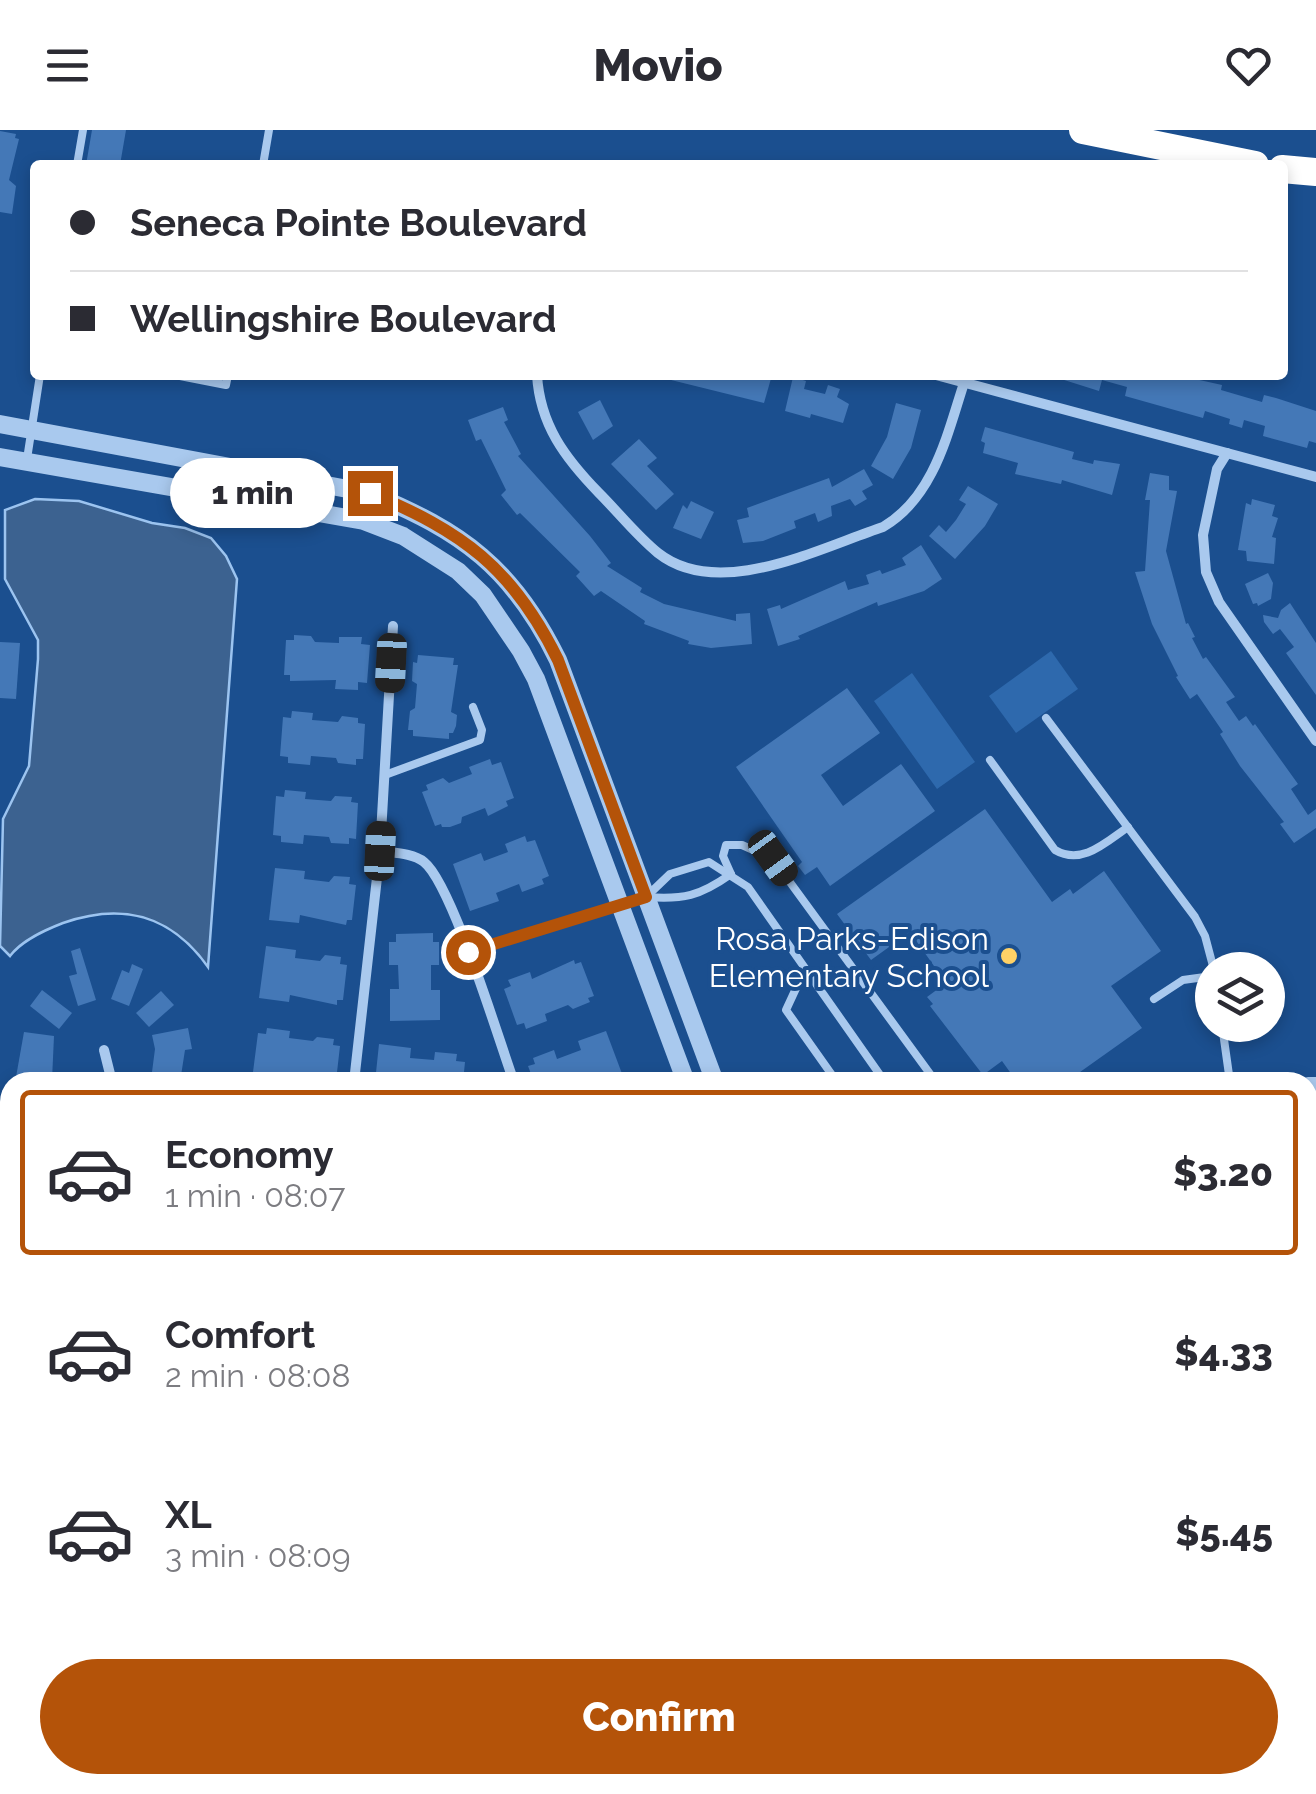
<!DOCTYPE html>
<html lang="en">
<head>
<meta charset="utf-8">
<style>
	:root { --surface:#fff; --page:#f7f7f7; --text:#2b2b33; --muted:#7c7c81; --line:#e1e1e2; --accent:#b45309 }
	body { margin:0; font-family:Raleway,sans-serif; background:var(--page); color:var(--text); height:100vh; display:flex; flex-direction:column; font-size:38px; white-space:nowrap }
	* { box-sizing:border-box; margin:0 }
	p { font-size:32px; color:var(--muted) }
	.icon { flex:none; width:55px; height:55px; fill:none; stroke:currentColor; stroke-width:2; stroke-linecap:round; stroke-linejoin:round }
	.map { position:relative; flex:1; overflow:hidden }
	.sheet { position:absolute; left:0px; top:942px; width:1318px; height:722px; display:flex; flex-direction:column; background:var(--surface); border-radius:30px 30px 0 0; box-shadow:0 5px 15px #0003 }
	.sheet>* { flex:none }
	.hud { position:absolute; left:30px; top:30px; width:1258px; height:220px; border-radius:10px; box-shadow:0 5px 15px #0003; display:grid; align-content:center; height:220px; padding:0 40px; background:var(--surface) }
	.controls { position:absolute; left:1195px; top:822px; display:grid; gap:20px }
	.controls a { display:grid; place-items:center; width:90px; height:90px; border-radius:50%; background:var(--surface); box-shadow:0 5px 15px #0003; font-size:50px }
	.end { position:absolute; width:45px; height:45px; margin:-22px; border:12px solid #b45309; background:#fff; box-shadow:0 0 0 5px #fff }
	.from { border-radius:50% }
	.bubble { position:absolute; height:70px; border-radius:35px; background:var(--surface); box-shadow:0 5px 15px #0003; font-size:32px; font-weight:800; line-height:70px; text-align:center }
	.car { position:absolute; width:30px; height:60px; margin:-30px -15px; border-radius:12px; box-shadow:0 0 8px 2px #0007; background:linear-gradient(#222 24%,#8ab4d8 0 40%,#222 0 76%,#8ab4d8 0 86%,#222 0) }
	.hud b { display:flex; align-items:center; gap:35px; height:95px; font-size:38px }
	.hud b+b { border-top:2px solid var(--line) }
	.hud i { width:25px; height:25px; background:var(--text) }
	ul { padding:18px 0 0; list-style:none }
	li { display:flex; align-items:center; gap:30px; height:165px; margin:0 20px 15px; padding:0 20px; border:5px solid transparent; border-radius:10px }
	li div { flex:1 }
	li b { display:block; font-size:38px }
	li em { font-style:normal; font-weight:800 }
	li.active { border-color:var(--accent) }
	li>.icon { width:90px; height:90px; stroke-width:1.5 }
	.button { display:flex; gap:20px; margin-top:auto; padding:20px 40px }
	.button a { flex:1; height:115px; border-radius:60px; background:var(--accent); color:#fff; font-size:40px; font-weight:800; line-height:115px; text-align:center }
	header { display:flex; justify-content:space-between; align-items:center; height:130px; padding:0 40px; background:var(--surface); font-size:45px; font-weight:800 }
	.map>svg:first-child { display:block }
</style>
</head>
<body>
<header><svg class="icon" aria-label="menu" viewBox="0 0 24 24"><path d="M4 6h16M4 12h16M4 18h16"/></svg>Movio<svg class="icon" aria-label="heart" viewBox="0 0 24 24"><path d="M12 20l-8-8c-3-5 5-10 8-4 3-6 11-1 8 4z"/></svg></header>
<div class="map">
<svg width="1316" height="1664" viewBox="0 0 1316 1664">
	<rect width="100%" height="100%" fill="#1b4f8f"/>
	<g fill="#2e69ad">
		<path d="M1051,521L1078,559L1016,603L989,566Z"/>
		<path d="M912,543L975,632L937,659L874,571Z"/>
		<path d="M1308,1624L1316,1630V1664H898L895,1655H1308Z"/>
	</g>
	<path fill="#3c6290" stroke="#9cc4f0" stroke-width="2.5" d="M35,369L79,371L152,393L185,398L211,408L226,426L237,449L208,837C171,785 123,772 63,793C45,800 22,810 10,826L0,816L3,689L29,636L38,529V510L5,449V380Z"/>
	<g fill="#4478b7">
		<path d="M92,0H126L120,35H86Z"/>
		<path d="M0,1L16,4L15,8L19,9L9,50L16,56L12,84L0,82Z"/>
		<path d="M667,245H772L764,273L667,249Z"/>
		<path d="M1061,245H1177L1222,255L1221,260L1262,272L1264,265L1276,268L1316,281V313L1309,311L1307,318L1263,306L1265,296L1244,290L1242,298L1229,294L1230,289L1205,281L1203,288L1125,266L1127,257L1102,250L1099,261L1061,249Z"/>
		<path d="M793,247L806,251L804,259L825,264L828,255L840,259L837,267L849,274L843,293L811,284L810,288L785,281Z"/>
		<path d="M600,270L613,296L593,310L578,282Z"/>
		<path d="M896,273L921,280L911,318L893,349L871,336L887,307Z"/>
		<path d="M503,277L508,290L504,292L521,324L518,326L590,406L611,433L607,436L642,458L640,462L664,474L736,491V484L750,483L752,514L711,518L688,514L689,511L644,494L645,491L601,461L594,466L576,446L580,442L520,383L517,385L501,365L506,360L481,309L476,311L468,290Z"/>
		<path d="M985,297L1074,322L1072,329L1093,334L1094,330L1120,334L1112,365L1062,350L1061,354L1015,344L1018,333L983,323L985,313L981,311Z"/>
		<path d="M639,309L657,328L647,336L674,364L656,380L611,334Z"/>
		<path d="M864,339L873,355L862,361L867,369L855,376L850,369L831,376L832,386L818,392L815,383L794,391L796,398L763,411L743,413L737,390L749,387L747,378L829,348L832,357Z"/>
		<path d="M1150,343L1169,346V360L1177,361L1166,421L1186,494L1188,493L1195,507L1192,508L1203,529L1206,527L1235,567L1226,572L1239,591L1246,586L1253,596L1255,594L1298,654L1291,659L1308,685L1316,679V698L1294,713L1280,694L1284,692L1240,636L1220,604L1223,602L1197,564L1190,569L1176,547L1178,546L1152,494L1135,442L1145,441L1150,370H1145Z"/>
		<path d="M968,356L998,374L985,396L955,429L929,406L939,395L946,402L956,390L966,374L959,370Z"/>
		<path d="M1252,369L1275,375L1272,386L1278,388L1272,407L1276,408L1274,434L1247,431L1246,421L1238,420L1246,373L1251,375Z"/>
		<path d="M691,371L714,382L701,409L673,398L683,375L687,379Z"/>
		<path d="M921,415L942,449L924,461L878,476L877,472L798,506L800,509L778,516L767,479L780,475L781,479L845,451L848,460L869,454L866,445L880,440L882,444L906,435L902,428Z"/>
		<path d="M1268,443L1273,453L1271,469L1258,476L1257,473L1253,474L1245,454Z"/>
		<path d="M1290,473L1316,513V565L1286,523L1294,517L1280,499L1273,504L1264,492L1263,485L1278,488L1281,480Z"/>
		<path d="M294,505L311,506L315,512L339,513V507H362L361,514L370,515L367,553L358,552V560L335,559L336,550L290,551V545H284L286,510H294Z"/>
		<path d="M0,512L20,513L16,569L0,568Z"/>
		<path d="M418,525L454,528L453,535H458L451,582L457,585L456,596L453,603H449V609L413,606V600H408L410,581L415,578L417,554L412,551L413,532L417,533Z"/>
		<path d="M847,558L880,603L821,645L843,676L901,634L935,681L830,756L817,737L805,745L798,736L802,732L736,637Z"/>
		<path d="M292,581L313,583L312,590L338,592L342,586L358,588V593L365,594L363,629H356V635L338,633L336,628L311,626L310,635L288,633V627L280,626L283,587L291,588Z"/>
		<path d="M490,629L492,635L501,632L514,668L506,671L508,676L488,686L485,678L462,687L461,693L450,697H442L441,694L435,696L422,662L428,660L426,655L443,648L449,653L472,644L469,637Z"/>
		<path d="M285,660L306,662L305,669L331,671L335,666L352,667L351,672L358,673L356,709L349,708V714L331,713L329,707L304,705L303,714L281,712V706L273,705L276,666L284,667Z"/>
		<path d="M985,679L1052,772L1070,759L1073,764L1104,741L1161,821L1111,856L1142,898L1066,952H1017L1002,931L983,945L930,876L933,874L927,867L946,853L910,802L871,830L837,784Z"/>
		<path d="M525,706L527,712L535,710L549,746L542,749L544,754L522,762L519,754L496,763L499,771L470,781L453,734L481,723L484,731L508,722L505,714Z"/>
		<path d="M275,738L305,741L304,749L329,752L334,746L350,747L349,754L356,755L352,790H347L346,795L300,785L299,793L269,790Z"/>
		<path d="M433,803V812H439V835H431V860H440V890L390,891V859H399L398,835H389V812H396V804Z"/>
		<path d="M266,816L296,820L295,828L320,831L325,825L341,827L340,834L347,835L343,870H337V875L290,865L289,872L259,868Z"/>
		<path d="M80,818L96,870L78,876L69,846L77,844L71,821Z"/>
		<path d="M574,830L575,834L581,832L594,866L588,868L590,872L573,879L568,875L545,884L547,891L526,899L524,893L517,895L504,859L511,856L508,850L530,842L532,849Z"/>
		<path d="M132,834L143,839L129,876L111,869L122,840L129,843Z"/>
		<path d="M42,860L72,883L59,899L30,876Z"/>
		<path d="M161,861L174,875L149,897L136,883Z"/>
		<path d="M188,898L192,919L185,920L180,952L158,950V943L152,942L155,919L152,905Z"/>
		<path d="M267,898L290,901L289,908L313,911L317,907L334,909L333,915L340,916L336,951L310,952L308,948L283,945L282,952L261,950L262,943L253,942L258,903L266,904Z"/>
		<path d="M606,901L624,949L614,952H534L528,936L535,934L533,928L554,920L557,929L581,920L578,911Z"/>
		<path d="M24,902L54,906L52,950L16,947Z"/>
		<path d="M379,914L411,918L410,928L434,930L435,922L457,924L456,931L465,932L463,952H375Z"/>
	</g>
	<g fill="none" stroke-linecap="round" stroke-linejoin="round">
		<g stroke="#a9c9ee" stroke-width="2.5" stroke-dasharray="5 8" stroke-linecap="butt">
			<path d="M1308,1637L1316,1646"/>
			<path d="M1105,1664L1110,1655"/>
		</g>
		<g stroke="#a9c9ee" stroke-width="8">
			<path d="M77,35L83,0"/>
			<path d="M263,35L269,0"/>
			<path d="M175,245L226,255L228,245"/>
			<path d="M27,329L40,245"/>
			<path d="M1046,588L1195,787L1205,806L1214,840"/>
			<path d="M990,630L1055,720C1082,736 1106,712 1128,697"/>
			<path d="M385,645L480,610L482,600L473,577"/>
			<path d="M731,744L723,726L726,715H742L773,729L936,952"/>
			<path d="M646,767L670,744L709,732L748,757L885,952"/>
			<path d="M646,767C683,770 700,766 731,744"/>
			<path d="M805,839L786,880L837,952"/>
			<path d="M1154,869L1183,850L1212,846"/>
			<path d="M1222,895L1230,952"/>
		</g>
		<g stroke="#a9c9ee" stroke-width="10">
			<path d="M537,245C540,295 565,328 599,363C618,382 637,406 658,423C719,471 819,418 883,397C934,367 947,305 964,253"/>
			<path d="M936,245L1316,347"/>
			<path d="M1227,323L1217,339L1203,405L1206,442L1219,472L1316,611"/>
			<path d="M380,721C394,723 413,723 424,732C452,754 499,911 514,952"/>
			<path d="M468,822L646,767"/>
			<path d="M104,920L112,952"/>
			<path d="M354,952L380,721L393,496"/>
			<path d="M0,1122L10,1124"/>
			<path d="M1308,1157L1316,1156"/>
			<path d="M0,1309L10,1311"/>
			<path d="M1308,1487L1316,1491"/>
			<path d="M85,1655L100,1664"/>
			<path d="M760,1655L764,1664"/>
			<path d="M46,1664L53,1655"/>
			<path d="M64,1664L73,1655"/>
			<path d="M350,1664L352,1655"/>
		</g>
		<g stroke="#a9c9ee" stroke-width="18">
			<path d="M0,294L369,363C462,401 513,438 558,530L715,952"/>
			<path d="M0,327L364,391L403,406L458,441L483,465L521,521L536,549L686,952"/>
			<path d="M1308,956H1316"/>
			<path d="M188,1664L190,1655"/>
		</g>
		<g stroke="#fff" stroke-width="28">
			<path d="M1083,0L1255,35"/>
			<path d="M1282,39L1316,42"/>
		</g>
	</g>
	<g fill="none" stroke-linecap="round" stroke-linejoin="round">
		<path stroke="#b45309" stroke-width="12" d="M370,363C462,401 513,438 558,530L646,767L468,822"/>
	</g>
	<circle fill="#ffd166" stroke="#1b4f8f" stroke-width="4" cx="1009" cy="826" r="10"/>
	<g text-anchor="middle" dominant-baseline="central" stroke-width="8" stroke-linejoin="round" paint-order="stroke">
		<g font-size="32" fill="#fff" stroke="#1b4f8f" text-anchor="end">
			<text x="989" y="808">Rosa Parks-Edison<tspan x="989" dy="37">Elementary School</tspan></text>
		</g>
	</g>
</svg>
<div class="controls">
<a><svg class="icon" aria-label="layers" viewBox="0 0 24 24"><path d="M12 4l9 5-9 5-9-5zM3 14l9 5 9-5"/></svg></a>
</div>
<i class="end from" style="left:468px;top:822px"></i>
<i class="end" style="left:370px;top:363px"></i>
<div class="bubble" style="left:170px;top:328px;width:165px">1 min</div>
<i class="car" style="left:391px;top:533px;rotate:183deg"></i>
<i class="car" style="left:380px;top:721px;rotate:3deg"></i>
<i class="car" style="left:773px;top:728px;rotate:144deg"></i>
<div class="hud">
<b><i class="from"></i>Seneca Pointe Boulevard</b>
<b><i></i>Wellingshire Boulevard</b>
</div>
<section class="sheet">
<ul>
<li class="active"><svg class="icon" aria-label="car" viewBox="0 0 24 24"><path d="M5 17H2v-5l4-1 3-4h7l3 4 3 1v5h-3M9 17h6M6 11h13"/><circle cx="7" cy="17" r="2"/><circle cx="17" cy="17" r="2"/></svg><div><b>Economy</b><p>1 min · 08:07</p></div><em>$3.20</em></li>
<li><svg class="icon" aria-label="car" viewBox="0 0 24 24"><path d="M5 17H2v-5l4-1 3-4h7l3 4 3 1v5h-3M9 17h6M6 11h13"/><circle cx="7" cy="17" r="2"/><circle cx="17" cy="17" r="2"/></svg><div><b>Comfort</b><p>2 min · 08:08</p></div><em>$4.33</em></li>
<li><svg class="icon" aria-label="car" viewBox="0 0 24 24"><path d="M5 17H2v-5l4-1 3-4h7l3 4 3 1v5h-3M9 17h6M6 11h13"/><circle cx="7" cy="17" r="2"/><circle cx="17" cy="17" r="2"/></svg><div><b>XL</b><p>3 min · 08:09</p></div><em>$5.45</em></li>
</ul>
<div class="button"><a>Confirm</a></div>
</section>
</div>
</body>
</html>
